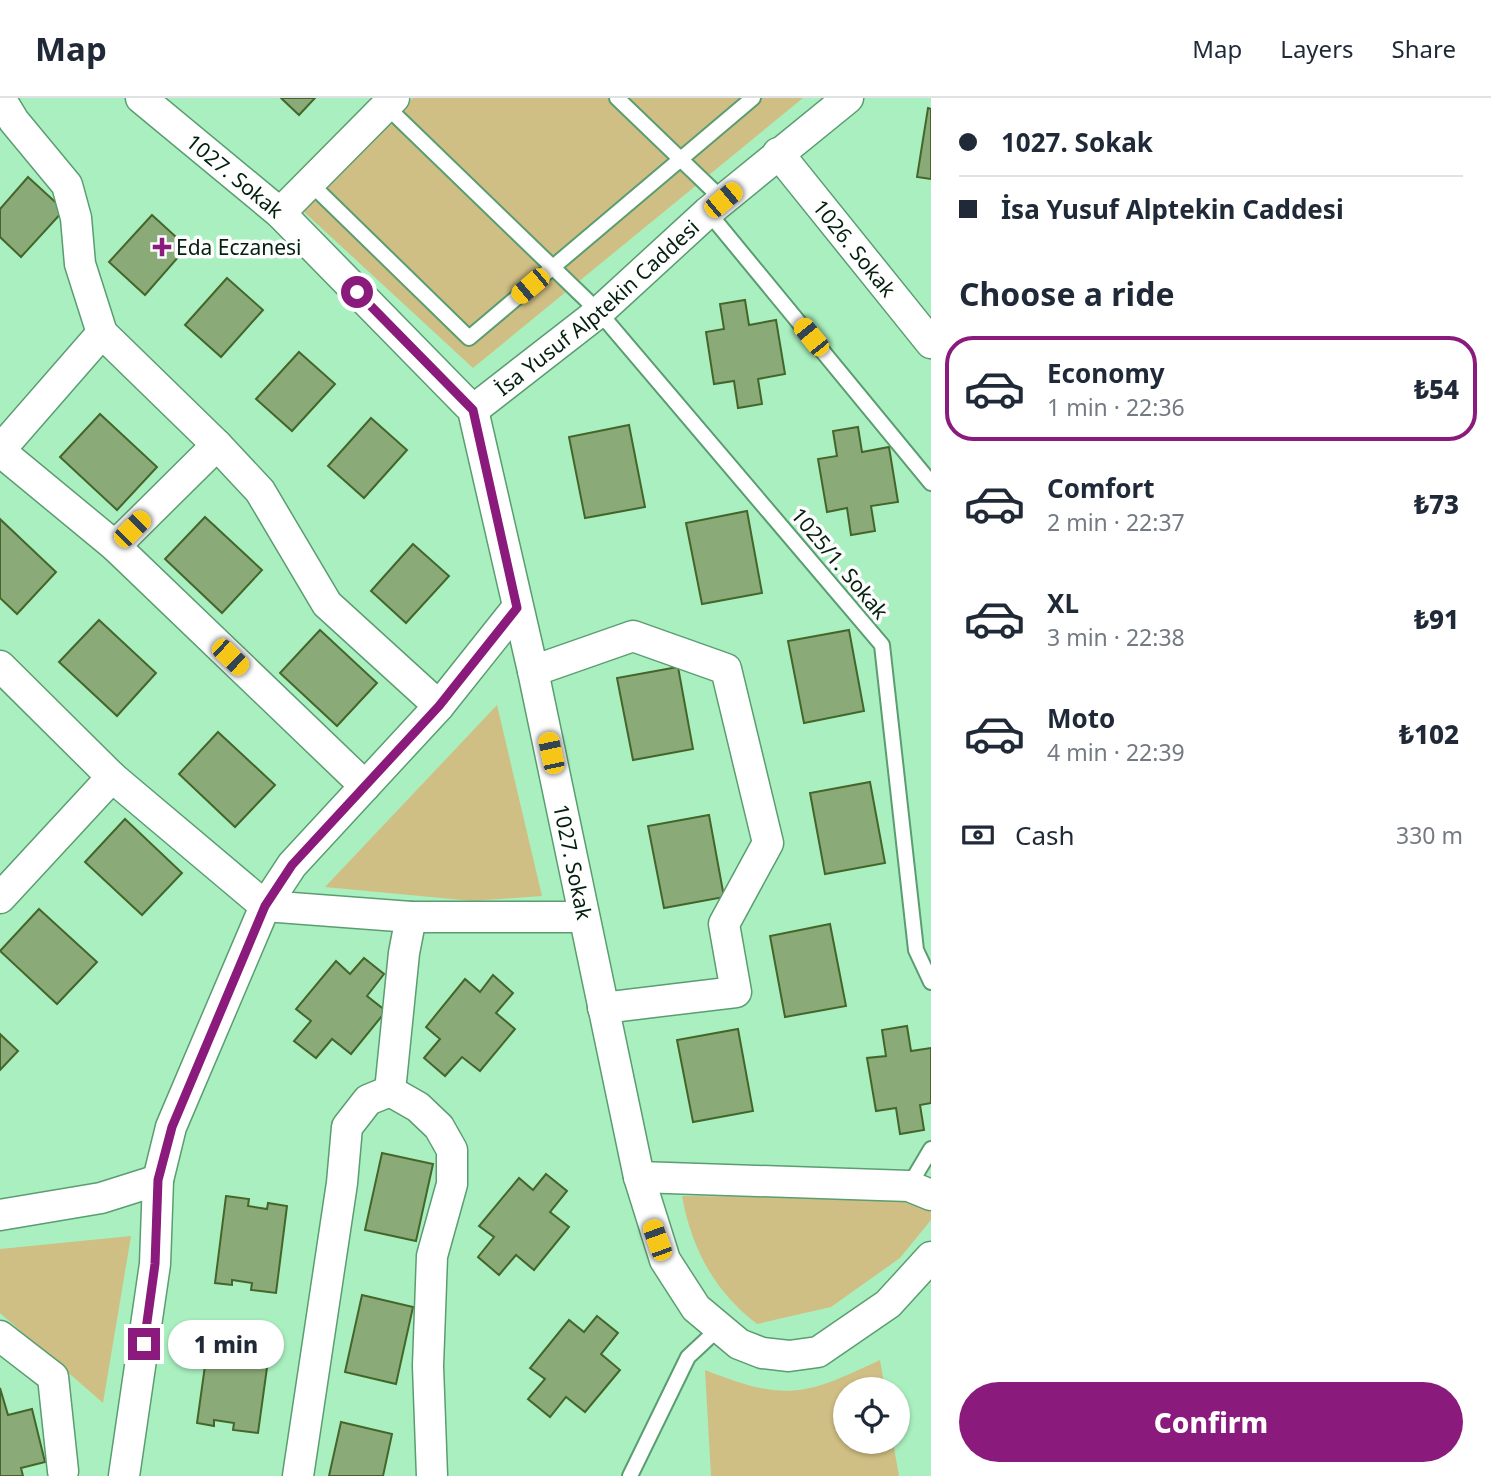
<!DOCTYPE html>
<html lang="en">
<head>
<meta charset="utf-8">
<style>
	:root { --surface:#fff; --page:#f2f2f3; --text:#1f2937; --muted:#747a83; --line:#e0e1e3; --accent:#8b1a7d }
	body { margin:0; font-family:"Noto Sans",sans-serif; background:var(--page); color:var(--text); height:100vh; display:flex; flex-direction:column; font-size:26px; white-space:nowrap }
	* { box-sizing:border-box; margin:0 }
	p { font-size:23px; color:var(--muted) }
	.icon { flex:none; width:38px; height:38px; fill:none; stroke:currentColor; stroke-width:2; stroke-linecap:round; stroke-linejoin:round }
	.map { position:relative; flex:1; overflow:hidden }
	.details { display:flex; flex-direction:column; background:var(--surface); width:560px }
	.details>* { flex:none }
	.banner { display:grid; align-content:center; height:154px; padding:0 28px; background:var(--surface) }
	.controls { position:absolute; left:833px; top:1279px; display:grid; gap:14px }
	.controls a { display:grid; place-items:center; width:77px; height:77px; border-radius:50%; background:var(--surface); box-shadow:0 2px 5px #0004; font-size:35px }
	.end { position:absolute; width:32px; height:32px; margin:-16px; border:9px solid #8b1a7d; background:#fff; box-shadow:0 0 0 4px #fff }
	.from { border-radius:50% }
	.bubble { position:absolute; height:49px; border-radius:24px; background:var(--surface); box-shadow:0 2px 5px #0004; font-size:23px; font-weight:800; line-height:49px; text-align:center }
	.car { position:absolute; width:21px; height:42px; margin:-21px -10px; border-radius:9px; box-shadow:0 0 5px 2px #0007; background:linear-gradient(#f5c518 24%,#345 0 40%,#f5c518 0 76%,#345 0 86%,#f5c518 0) }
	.banner b { display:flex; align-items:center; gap:24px; height:66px; font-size:26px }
	.banner b+b { border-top:2px solid var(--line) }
	.banner i { width:18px; height:18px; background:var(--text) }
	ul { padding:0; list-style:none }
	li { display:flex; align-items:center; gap:21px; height:105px; margin:0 14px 10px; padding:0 14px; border:4px solid transparent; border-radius:28px }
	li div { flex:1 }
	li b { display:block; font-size:26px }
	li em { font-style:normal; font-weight:800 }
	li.current { border-color:var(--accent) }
	li>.icon { width:63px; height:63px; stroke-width:1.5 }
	h2 { padding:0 28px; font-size:32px; line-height:84px }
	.pay { display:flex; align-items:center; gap:18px; height:77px; padding:0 28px; font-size:26px }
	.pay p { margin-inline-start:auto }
	.primary-button { display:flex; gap:14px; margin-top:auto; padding:14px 28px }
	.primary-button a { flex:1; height:80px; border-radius:42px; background:var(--accent); color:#fff; font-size:28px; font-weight:800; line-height:80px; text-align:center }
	header { display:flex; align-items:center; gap:42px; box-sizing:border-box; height:98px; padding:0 35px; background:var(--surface); border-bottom:2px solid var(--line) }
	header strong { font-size:33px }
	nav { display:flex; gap:38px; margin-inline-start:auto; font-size:24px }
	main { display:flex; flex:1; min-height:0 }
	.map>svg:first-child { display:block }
</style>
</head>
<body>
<header>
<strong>Map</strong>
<nav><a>Map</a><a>Layers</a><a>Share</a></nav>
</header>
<main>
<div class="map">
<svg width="931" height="1378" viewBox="0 0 931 1378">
	<rect width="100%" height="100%" fill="#aaefc0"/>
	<g fill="#d0bf84">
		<path d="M413,0H803L473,270L303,113Z"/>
		<path d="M497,607L542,798L473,803L325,789Z"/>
		<path d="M682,1098L900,1100L931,1114V1122L900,1160L831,1209L757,1226C715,1194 691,1150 682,1098Z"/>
		<path d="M131,1138L103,1305L0,1215V1151Z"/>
		<path d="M880,1262L885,1291L845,1292V1344H893L899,1378H711L705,1272C786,1304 804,1298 880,1262Z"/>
	</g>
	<g fill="#8aaa77" stroke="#44662b" stroke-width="2">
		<path d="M281,0H315L299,17Z"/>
		<path d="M928,10L931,11V81L917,79Z"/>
		<path d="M28,79L64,112L21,159L0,139V111Z"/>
		<path d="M152,117L187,149L145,197L109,164Z"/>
		<path d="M227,180L263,212L221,259L185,227Z"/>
		<path d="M745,202L749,227L776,222L785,276L758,281L762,306L738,310L734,283L714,286L706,234L724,231L720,206Z"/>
		<path d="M299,254L335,286L292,333L256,301Z"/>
		<path d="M100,316L157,369L117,412L60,359Z"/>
		<path d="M371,320L407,352L364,400L328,368Z"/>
		<path d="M629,327L645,409L585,420L569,339Z"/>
		<path d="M858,329L862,354L889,349L898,404L871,408L875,433L851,437L847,410L827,414L818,361L837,358L833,333Z"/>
		<path d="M747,413L762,495L702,506L686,425Z"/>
		<path d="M205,419L262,472L222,515L165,461Z"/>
		<path d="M0,421L56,474L17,516L0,500Z"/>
		<path d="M413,446L449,478L406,525L371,493Z"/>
		<path d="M99,522L156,575L117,618L59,564Z"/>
		<path d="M320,532L377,585L337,628L280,575Z"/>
		<path d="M849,532L864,613L804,625L788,543Z"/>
		<path d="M678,569L693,651L633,662L617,580Z"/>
		<path d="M218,634L275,687L235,729L179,676Z"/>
		<path d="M870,684L885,765L825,776L810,695Z"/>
		<path d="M709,717L724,799L664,810L648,728Z"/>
		<path d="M125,721L182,775L142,817L85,764Z"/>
		<path d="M39,811L97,864L57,906L0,853Z"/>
		<path d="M830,826L846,908L785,919L770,838Z"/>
		<path d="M364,860L384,876L367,898L386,913L351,956L332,941L316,960L294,943L311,923L296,911L336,863L350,876Z"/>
		<path d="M493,877L513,895L496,915L515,931L480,973L462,959L445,978L424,960L440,941L426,929L465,881L480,894Z"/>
		<path d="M907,928L911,953L931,950V1005L920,1007L924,1032L900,1036L896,1010L876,1013L867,960L886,958L882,932Z"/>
		<path d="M738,931L753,1013L693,1024L677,942Z"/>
		<path d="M0,936L18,953L0,972Z"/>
		<path d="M382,1055L433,1066L416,1143L365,1132Z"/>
		<path d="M546,1076L567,1093L550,1114L569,1129L534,1172L516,1157L499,1177L478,1159L494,1139L479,1128L519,1080L533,1092Z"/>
		<path d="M226,1098L249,1101L248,1108L267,1111L268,1105L287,1108L276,1195L251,1192L252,1185L232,1182V1187L215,1185Z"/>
		<path d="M362,1197L413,1209L396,1286L345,1274Z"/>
		<path d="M597,1218L618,1235L601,1256L620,1272L585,1314L566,1299L550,1319L528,1301L545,1281L530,1270L569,1222L584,1234Z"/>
		<path d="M209,1239L231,1241L230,1249L250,1251L251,1246L270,1248L258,1335L233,1332L234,1325L214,1322V1328L197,1325Z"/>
		<path d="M0,1290L8,1317L32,1311L45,1364L21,1370L23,1378H0Z"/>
		<path d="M341,1324L392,1336L383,1378H329Z"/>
	</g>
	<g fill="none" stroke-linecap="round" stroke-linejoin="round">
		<defs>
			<g id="lane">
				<path d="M617,0L723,102"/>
				<path d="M386,8L599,214L882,547L916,852L931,884"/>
				<path d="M310,85L469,240L753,0"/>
				<path d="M708,114L931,385"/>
				<path d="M909,1088L931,1051"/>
				<path d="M630,1378L688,1259L718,1231"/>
			</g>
			<g id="street">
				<path d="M0,0L14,23L67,87L76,120L80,166L102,235L217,347L260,393L327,506L439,608"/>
				<path id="s1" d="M141,0L280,115L473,312L533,573L639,1079L665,1162L696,1210L739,1246L762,1255L789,1258L818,1254L888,1206L931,1159"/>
				<path id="s2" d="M778,55L931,245"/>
				<path d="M280,115L394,0"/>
				<path id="s3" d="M473,312L599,214L708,114L848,0"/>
				<path d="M0,352L102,235"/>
				<path d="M0,353L115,448L365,688"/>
				<path d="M115,448L217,347"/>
				<path d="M0,568L112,679L265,808L411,819H584"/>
				<path d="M533,573L633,538L726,571L768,745L724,826L736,894L603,910"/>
				<path d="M0,800L112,679"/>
				<path d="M390,993L418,1009L439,1029L452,1052V1086L432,1158L428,1268L432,1378"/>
				<path d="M390,993L404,855L411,819"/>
				<path d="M639,1079L909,1088L931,1097"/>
				<path d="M0,1117L101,1100L158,1082"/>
				<path d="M0,1238L53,1279L63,1373"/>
				<path d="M124,1378L155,1166L158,1082L171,1029L265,808L292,767L439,608L517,510"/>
				<path d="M298,1378L342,1085L347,1029L368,1002L390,993"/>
			</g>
		</defs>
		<use href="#lane" stroke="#5a9d71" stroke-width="18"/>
		<use href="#street" stroke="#5a9d71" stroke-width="33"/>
		<use href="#lane" stroke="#fff" stroke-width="14"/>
		<use href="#street" stroke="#fff" stroke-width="30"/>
	</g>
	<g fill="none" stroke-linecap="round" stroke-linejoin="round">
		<path stroke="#8b1a7d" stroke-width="9" d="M144,1246L155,1166L158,1082L172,1029L265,808L292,767L439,608L517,510L473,312L357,194"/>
	</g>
	<path fill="#8b1a7d" stroke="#fdfdfd" stroke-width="2.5" d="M158.5 138.5h7v7h7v7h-7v7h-7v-7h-7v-7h7z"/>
	<g text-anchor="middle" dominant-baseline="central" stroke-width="7" stroke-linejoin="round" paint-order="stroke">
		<g font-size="21" fill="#031f0e" stroke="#fdfdfd">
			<text stroke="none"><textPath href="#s1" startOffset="122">1027. Sokak</textPath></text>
			<text stroke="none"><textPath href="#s2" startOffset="122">1026. Sokak</textPath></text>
			<text stroke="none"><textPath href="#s3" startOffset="161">İsa Yusuf Alptekin Caddesi</textPath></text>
			<text transform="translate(840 465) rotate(50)">1025/1. Sokak</text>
			<text stroke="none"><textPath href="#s1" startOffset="919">1027. Sokak</textPath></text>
		</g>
		<g font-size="21" fill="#031f0e" stroke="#fdfdfd" text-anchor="start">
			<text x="176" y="149">Eda Eczanesi</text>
		</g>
	</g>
</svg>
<div class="controls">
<a><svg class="icon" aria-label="locate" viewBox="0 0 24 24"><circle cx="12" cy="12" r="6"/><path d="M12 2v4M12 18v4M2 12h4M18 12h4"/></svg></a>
</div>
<i class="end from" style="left:357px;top:194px"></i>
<i class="end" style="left:144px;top:1246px"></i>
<div class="bubble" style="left:168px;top:1222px;width:116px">1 min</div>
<i class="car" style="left:723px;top:102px;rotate:50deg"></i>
<i class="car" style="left:530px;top:188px;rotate:230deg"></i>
<i class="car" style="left:811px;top:239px;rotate:321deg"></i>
<i class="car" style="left:132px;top:431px;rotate:45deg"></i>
<i class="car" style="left:230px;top:559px;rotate:134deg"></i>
<i class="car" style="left:551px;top:655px;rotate:348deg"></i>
<i class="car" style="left:657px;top:1142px;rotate:340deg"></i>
</div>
<section class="details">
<div class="banner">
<b><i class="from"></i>1027. Sokak</b>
<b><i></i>İsa Yusuf Alptekin Caddesi</b>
</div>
<h2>Choose a ride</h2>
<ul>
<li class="current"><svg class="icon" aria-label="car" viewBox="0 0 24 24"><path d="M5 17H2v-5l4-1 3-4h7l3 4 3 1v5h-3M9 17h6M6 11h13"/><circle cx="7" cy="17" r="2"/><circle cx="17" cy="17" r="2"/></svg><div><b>Economy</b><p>1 min · 22:36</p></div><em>₺54</em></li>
<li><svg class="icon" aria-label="car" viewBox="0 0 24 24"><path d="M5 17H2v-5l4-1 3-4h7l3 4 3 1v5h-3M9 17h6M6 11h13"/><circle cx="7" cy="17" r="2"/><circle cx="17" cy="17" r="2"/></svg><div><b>Comfort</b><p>2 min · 22:37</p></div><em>₺73</em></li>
<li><svg class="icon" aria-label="car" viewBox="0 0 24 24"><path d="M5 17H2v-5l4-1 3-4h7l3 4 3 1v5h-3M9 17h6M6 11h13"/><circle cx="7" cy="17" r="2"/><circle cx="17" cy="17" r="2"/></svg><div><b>XL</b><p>3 min · 22:38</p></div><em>₺91</em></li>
<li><svg class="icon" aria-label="car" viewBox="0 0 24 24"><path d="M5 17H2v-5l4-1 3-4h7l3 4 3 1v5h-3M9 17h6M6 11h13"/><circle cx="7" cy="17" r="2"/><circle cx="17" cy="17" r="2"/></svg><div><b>Moto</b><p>4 min · 22:39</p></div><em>₺102</em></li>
</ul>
<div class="pay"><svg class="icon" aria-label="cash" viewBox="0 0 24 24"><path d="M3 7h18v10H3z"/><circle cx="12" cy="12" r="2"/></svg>Cash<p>330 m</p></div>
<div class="primary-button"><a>Confirm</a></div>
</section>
</main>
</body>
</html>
